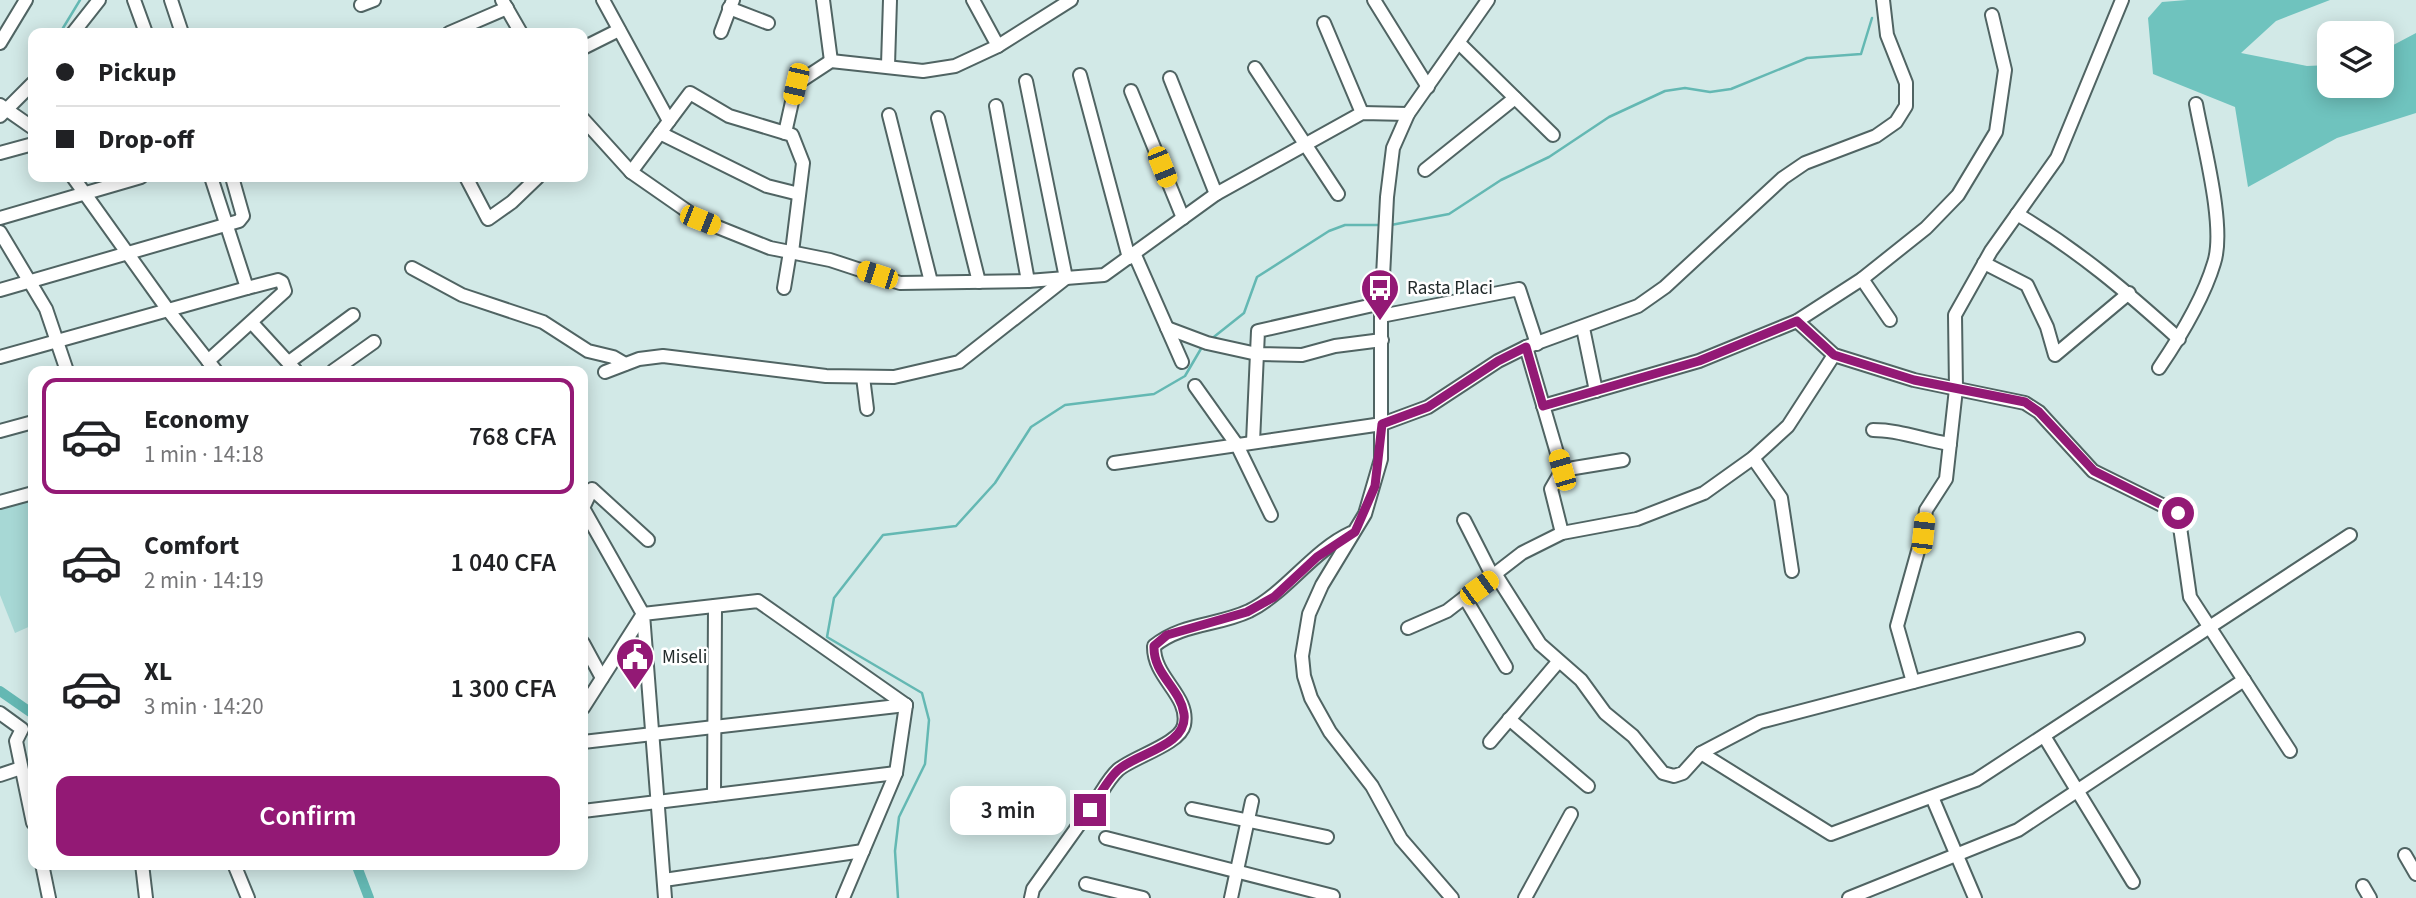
<!DOCTYPE html>
<html lang="en">
<head>
<meta charset="utf-8">
<style>
	:root { --surface:#fff; --page:#f2f2f2; --text:#202124; --muted:#757577; --line:#e0e0e0; --accent:#931975 }
	body { margin:0; font-family:"Source Sans 3",sans-serif; background:var(--page); color:var(--text); height:100vh; display:flex; flex-direction:column; font-size:26px; white-space:nowrap }
	* { box-sizing:border-box; margin:0 }
	p { font-size:23px; color:var(--muted) }
	.icon { flex:none; width:38px; height:38px; fill:none; stroke:currentColor; stroke-width:2; stroke-linecap:round; stroke-linejoin:round }
	.map { position:relative; flex:1; overflow:hidden }
	.panel { position:absolute; left:28px; top:366px; width:560px; height:504px; display:flex; flex-direction:column; background:var(--surface); border-radius:14px; box-shadow:0 4px 18px #0003 }
	.panel>* { flex:none }
	.banner { position:absolute; left:28px; top:28px; width:560px; height:154px; border-radius:14px; box-shadow:0 4px 18px #0003; display:grid; align-content:center; height:154px; padding:0 28px; background:var(--surface) }
	.controls { position:absolute; left:2317px; top:21px; display:grid; gap:14px }
	.controls a { display:grid; place-items:center; width:77px; height:77px; border-radius:14px; background:var(--surface); box-shadow:0 4px 18px #0003; font-size:35px }
	.end { position:absolute; width:32px; height:32px; margin:-16px; border:9px solid #931975; background:#fff; box-shadow:0 0 0 4px #fff }
	.from { border-radius:50% }
	.bubble { position:absolute; height:49px; border-radius:14px; background:var(--surface); box-shadow:0 4px 18px #0003; font-size:23px; font-weight:600; line-height:49px; text-align:center }
	.car { position:absolute; width:21px; height:42px; margin:-21px -10px; border-radius:9px; box-shadow:0 0 5px 2px #0007; background:linear-gradient(#f5c518 24%,#345 0 40%,#f5c518 0 76%,#345 0 86%,#f5c518 0) }
	.banner b { display:flex; align-items:center; gap:24px; height:66px; font-size:26px }
	.banner b+b { border-top:2px solid var(--line) }
	.banner i { width:18px; height:18px; background:var(--text) }
	ul { padding:12px 0 0; list-style:none }
	li { display:flex; align-items:center; gap:21px; height:116px; margin:0 14px 10px; padding:0 14px; border:4px solid transparent; border-radius:14px }
	li div { flex:1 }
	li b { display:block; font-size:26px }
	li em { font-style:normal; font-weight:600 }
	li.on { border-color:var(--accent) }
	li>.icon { width:63px; height:63px; stroke-width:1.5 }
	.primary-button { display:flex; gap:14px; margin-top:auto; padding:14px 28px }
	.primary-button a { flex:1; height:80px; border-radius:14px; background:var(--accent); color:#fff; font-size:28px; font-weight:600; line-height:80px; text-align:center }
	.map>svg:first-child { display:block }
</style>
</head>
<body>
<div class="map">
<svg width="2416" height="898" viewBox="0 0 2416 898">
	<rect width="100%" height="100%" fill="#d2e9e7"/>
	<path fill="#a7d8d5" d="M33,497V625L15,633L0,595V509Z"/>
	<path fill="#6fc3be" d="M2187,0H2330L2276,21L2241,53L2307,66L2329,65V86H2382V51L2416,33V113L2337,138L2248,187L2235,107L2153,74L2148,18L2162,2Z"/>
	<g fill="none" stroke-linecap="round" stroke-linejoin="round">
		<g stroke="#64b8b3" stroke-width="2.5">
			<path d="M60,33L80,0"/>
			<path d="M1391,225L1449,214L1501,180L1549,157L1609,117L1665,91L1685,88L1710,92L1731,89L1807,58L1861,54L1872,18"/>
			<path d="M1210,340L1244,313L1257,277L1329,231L1345,225H1381"/>
			<path d="M898,898L895,851L899,817L925,764L929,720L922,693L827,637L834,598L883,535L956,526L995,483L1031,427L1065,405L1154,394L1185,376L1202,347"/>
		</g>
		<g stroke="#64b8b3" stroke-width="10">
			<path d="M0,691L33,714"/>
			<path d="M356,864L369,898"/>
		</g>
		<defs>
			<g id="minor">
				<path d="M134,0L146,33"/>
				<path d="M171,0L182,33"/>
				<path d="M502,0L521,33"/>
				<path d="M603,0L669,121"/>
				<path d="M823,0L831,61"/>
				<path d="M973,0L998,46"/>
				<path d="M1374,0L1428,87"/>
				<path d="M361,5L374,0"/>
				<path d="M729,8L768,23"/>
				<path d="M1324,23L1362,113"/>
				<path d="M721,32L733,0"/>
				<path d="M73,33L99,0"/>
				<path d="M449,33L507,8"/>
				<path d="M0,43L26,0"/>
				<path d="M1460,44L1553,135"/>
				<path d="M583,48L619,30"/>
				<path d="M888,65L890,0"/>
				<path d="M1255,68L1338,194"/>
				<path d="M1080,75L1129,258"/>
				<path d="M1170,78L1216,194"/>
				<path d="M1131,91L1183,218"/>
				<path d="M0,105L33,128"/>
				<path d="M996,106L1028,281"/>
				<path d="M889,115L931,282"/>
				<path d="M0,116L33,83"/>
				<path d="M938,118L979,282"/>
				<path d="M583,119L631,172L700,220L770,248L830,260L900,283L1028,281L1104,275L1216,194L1362,113L1408,114"/>
				<path d="M660,133L767,186L799,194"/>
				<path d="M785,133L796,84L831,61L923,71L955,66L998,46L1071,0"/>
				<path d="M0,153L33,144"/>
				<path d="M1425,170L1515,98"/>
				<path d="M631,172L690,93L729,116L792,135L803,163L792,252"/>
				<path d="M73,177L168,310L216,371"/>
				<path d="M211,177L247,288"/>
				<path d="M466,177L488,219L512,202L538,177"/>
				<path d="M2017,214C2079,251 2126,291 2179,339"/>
				<path d="M0,218L141,177"/>
				<path d="M0,232L46,309L67,371"/>
				<path d="M1134,253L1182,362"/>
				<path d="M1984,263L2027,285L2047,327L2055,355L2129,293"/>
				<path d="M412,268L462,295L543,322L588,351L613,357L625,364"/>
				<path d="M1862,279L1890,320"/>
				<path d="M784,288L790,252"/>
				<path d="M0,290L239,221L243,216L232,177"/>
				<path d="M1381,316L1519,289L1537,344"/>
				<path d="M1797,321L1834,355L1914,380L2025,403L2039,412L2093,471L2178,513L2190,597L2290,751"/>
				<path d="M252,323L296,371"/>
				<path d="M1167,328L1207,343L1257,354L1302,355L1335,346L1382,340"/>
				<path d="M1583,328L1596,391"/>
				<path d="M1526,347L1562,470L1551,489L1562,533"/>
				<path d="M0,357L247,288L278,280L282,282L285,291L208,361"/>
				<path d="M289,362L353,315"/>
				<path d="M2159,368C2180,337 2203,300 2214,263C2226,227 2203,143 2196,104"/>
				<path d="M333,371L374,342"/>
				<path d="M605,372L639,359L663,356L826,376L894,377L959,362L1066,278L1026,81"/>
				<path d="M863,377L867,409"/>
				<path d="M1195,386L1237,445L1271,515"/>
				<path d="M1543,406L1699,361L1797,321L1862,279L1926,228L1958,195L1996,132L2005,70L1992,15"/>
				<path d="M1873,430C1901,430 1923,440 1950,444"/>
				<path d="M0,431L33,422"/>
				<path d="M1253,442L1258,331L1382,303"/>
				<path d="M1753,458L1781,498L1792,571"/>
				<path d="M1114,463L1382,424L1428,407L1498,361L1526,347L1638,306L1665,287L1783,178L1805,163L1876,136L1896,122L1906,106V83L1887,35L1883,0"/>
				<path d="M1562,470L1623,460"/>
				<path d="M0,502L33,493"/>
				<path d="M583,508L592,489L648,540"/>
				<path d="M1464,520L1493,577"/>
				<path d="M1496,575L1540,644L1581,680L1605,713L1633,736L1663,773L1674,776L1683,773L1701,753L1760,722L2078,639"/>
				<path d="M1465,598L1506,667"/>
				<path d="M1408,628L1447,611L1522,553L1562,533L1637,519L1704,493L1753,458L1788,426L1834,355"/>
				<path d="M583,643L602,678"/>
				<path d="M1913,682L1897,626L1923,533L1926,510L1946,479L1956,389L1955,315L1991,251L2057,158L2122,0"/>
				<path d="M583,708L643,614L583,508"/>
				<path d="M0,713L22,729L16,741L33,823"/>
				<path d="M1509,719L1588,786"/>
				<path d="M2044,736L2133,882"/>
				<path d="M583,742L906,705"/>
				<path d="M1490,742L1558,662"/>
				<path d="M1701,753L1831,834L1976,780L2350,535"/>
				<path d="M0,775L21,768"/>
				<path d="M714,795L715,606"/>
				<path d="M1932,797L1975,898"/>
				<path d="M1192,809L1327,837"/>
				<path d="M583,811L896,773"/>
				<path d="M1106,838L1333,896"/>
				<path d="M2405,855L2416,874"/>
				<path d="M42,864L49,898"/>
				<path d="M142,864L146,898"/>
				<path d="M234,864L248,898"/>
				<path d="M664,880L863,851"/>
				<path d="M1086,884L1143,898"/>
				<path d="M2363,886L2370,898"/>
				<path d="M665,898L643,614L758,601L906,705"/>
				<path d="M843,898L896,773L906,705"/>
				<path d="M1031,898L1033,889C1053,861 1073,833 1093,805C1101,794 1108,779 1118,770C1133,757 1180,744 1184,725C1190,695 1153,678 1154,646C1182,623 1217,626 1249,611C1287,592 1312,551 1351,533"/>
				<path d="M1231,898L1252,801"/>
				<path d="M1452,898L1401,839L1372,786L1330,732L1311,698L1304,676L1302,656L1309,614L1322,585L1365,514L1381,459V316L1387,197L1393,148L1408,114L1488,0"/>
				<path d="M1525,898L1571,814"/>
				<path d="M1849,898L2018,830L2244,680"/>
			</g>
		</defs>
		<use href="#minor" stroke="#506463" stroke-width="16"/>
		<use href="#minor" stroke="#fff" stroke-width="12"/>
	</g>
	<g fill="none" stroke-linecap="round" stroke-linejoin="round">
		<path stroke="#931975" stroke-width="9" d="M1090,810C1098,798 1107,780 1118,770C1137,753 1188,746 1184,714C1180,687 1153,675 1154,646L1167,635L1247,612L1274,597L1317,557L1355,532L1375,486L1382,424L1428,407L1498,361L1526,347L1543,406L1699,361L1797,321L1834,355L1914,380L2025,402L2039,412L2094,471L2178,513"/>
	</g>
	<defs>
		<symbol id="bus-pin" viewBox="-11 -11 22 30"><path d="M0 17L-7.5 6A9.5 9.5 0 1 1 7.5 6Z" fill="#931975" stroke="#fff"/><path d="M-5-6H5V4H4V6H2V4H-2V6H-4V4H-5ZM-3.5-4V0h7V-4ZM-3.5 1.2v1.5H-2V1.2ZM2 1.2v1.5H3.5V1.2Z" fill="#fff"/></symbol>
		<symbol id="civic-pin" viewBox="-11 -11 22 30"><path d="M0 17L-7.5 6A9.5 9.5 0 1 1 7.5 6Z" fill="#931975" stroke="#fff"/><path d="M-.6-6.5H3V-4.5H.6V-3L4-1V1h2V6H-6V1h2V-1L-.6-3ZM-1.2 2.5V6h2.4V2.5Z" fill="#fff"/></symbol>
	</defs>
	<g fill-rule="evenodd">
		<use href="#bus-pin" x="1358" y="266" width="44" height="60"/>
		<use href="#civic-pin" x="613" y="635" width="44" height="60"/>
	</g>
	<g text-anchor="middle" dominant-baseline="central" stroke-width="5" stroke-linejoin="round" paint-order="stroke">
		<g font-size="19" fill="#212a2a" stroke="#fff" text-anchor="start">
			<text x="1407" y="288">Rasta Placi</text>
			<text x="662" y="657">Miseli</text>
		</g>
	</g>
</svg>
<div class="controls">
<a><svg class="icon" aria-label="layers" viewBox="0 0 24 24"><path d="M12 4l9 5-9 5-9-5zM3 14l9 5 9-5"/></svg></a>
</div>
<i class="end from" style="left:2178px;top:513px"></i>
<i class="end" style="left:1090px;top:810px"></i>
<div class="bubble" style="left:950px;top:786px;width:116px">3 min</div>
<i class="car" style="left:796px;top:84px;rotate:193deg"></i>
<i class="car" style="left:1162px;top:167px;rotate:158deg"></i>
<i class="car" style="left:700px;top:220px;rotate:112deg"></i>
<i class="car" style="left:877px;top:275px;rotate:288deg"></i>
<i class="car" style="left:1562px;top:470px;rotate:344deg"></i>
<i class="car" style="left:1923px;top:533px;rotate:6deg"></i>
<i class="car" style="left:1479px;top:588px;rotate:54deg"></i>
<div class="banner">
<b><i class="from"></i>Pickup</b>
<b><i></i>Drop-off</b>
</div>
<section class="panel">
<ul>
<li class="on"><svg class="icon" aria-label="car" viewBox="0 0 24 24"><path d="M5 17H2v-5l4-1 3-4h7l3 4 3 1v5h-3M9 17h6M6 11h13"/><circle cx="7" cy="17" r="2"/><circle cx="17" cy="17" r="2"/></svg><div><b>Economy</b><p>1 min · 14:18</p></div><em>768 CFA</em></li>
<li><svg class="icon" aria-label="car" viewBox="0 0 24 24"><path d="M5 17H2v-5l4-1 3-4h7l3 4 3 1v5h-3M9 17h6M6 11h13"/><circle cx="7" cy="17" r="2"/><circle cx="17" cy="17" r="2"/></svg><div><b>Comfort</b><p>2 min · 14:19</p></div><em>1 040 CFA</em></li>
<li><svg class="icon" aria-label="car" viewBox="0 0 24 24"><path d="M5 17H2v-5l4-1 3-4h7l3 4 3 1v5h-3M9 17h6M6 11h13"/><circle cx="7" cy="17" r="2"/><circle cx="17" cy="17" r="2"/></svg><div><b>XL</b><p>3 min · 14:20</p></div><em>1 300 CFA</em></li>
</ul>
<div class="primary-button"><a>Confirm</a></div>
</section>
</div>
</body>
</html>
